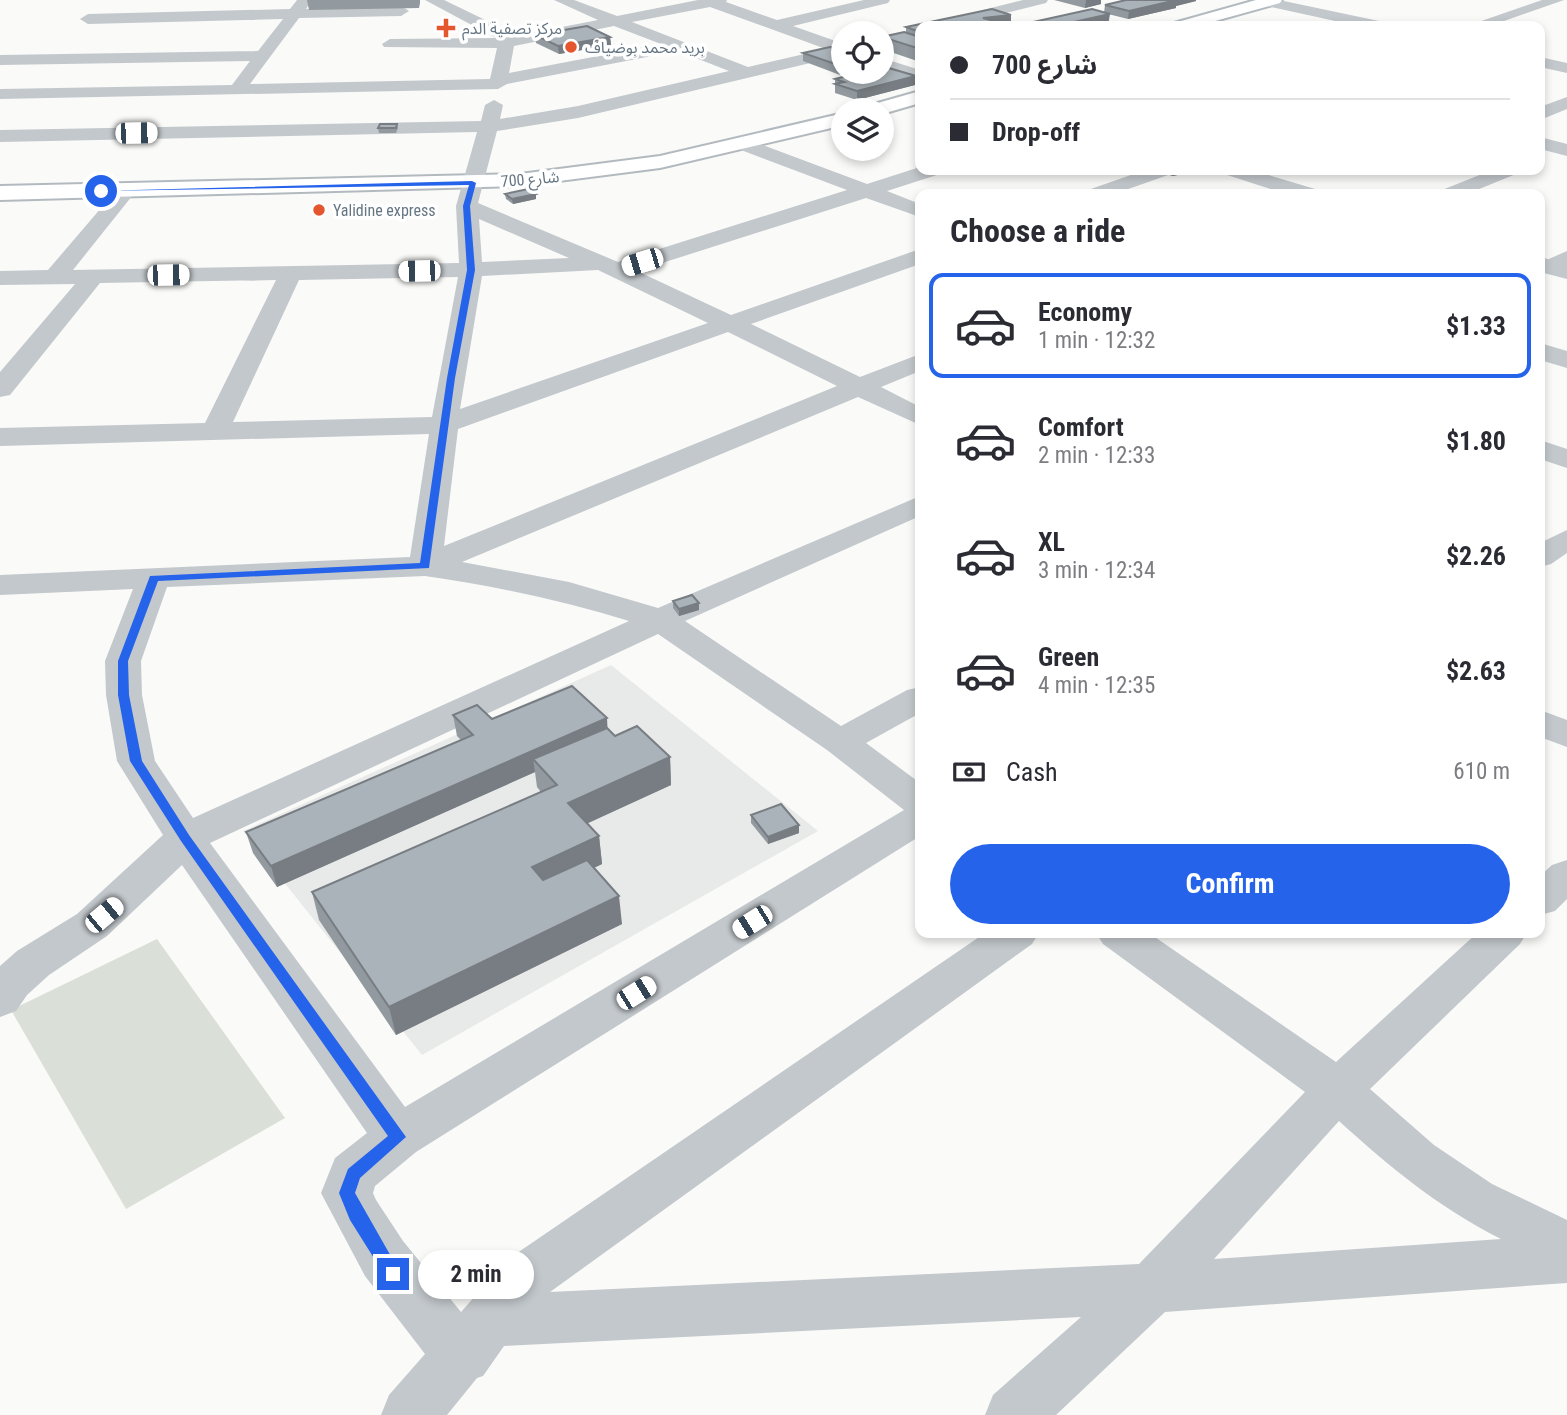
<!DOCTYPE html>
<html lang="en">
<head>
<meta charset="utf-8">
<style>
	:root { --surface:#fff; --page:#f2f2f3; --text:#2b2b33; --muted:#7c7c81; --line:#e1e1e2; --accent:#2563eb }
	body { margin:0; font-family:"Roboto Condensed","Noto Sans Arabic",sans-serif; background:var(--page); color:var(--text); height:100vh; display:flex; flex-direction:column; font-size:26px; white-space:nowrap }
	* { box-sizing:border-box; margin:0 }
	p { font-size:23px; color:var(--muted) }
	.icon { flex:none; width:38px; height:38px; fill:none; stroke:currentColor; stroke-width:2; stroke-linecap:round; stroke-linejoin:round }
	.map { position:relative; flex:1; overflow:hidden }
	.side { position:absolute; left:915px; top:189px; width:630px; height:749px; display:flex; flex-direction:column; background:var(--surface); border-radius:14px; box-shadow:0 4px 10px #0003 }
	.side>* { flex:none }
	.top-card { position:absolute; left:915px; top:21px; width:630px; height:154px; border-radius:14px; box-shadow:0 4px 10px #0003; display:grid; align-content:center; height:154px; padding:0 35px; background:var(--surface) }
	.buttons { position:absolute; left:831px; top:21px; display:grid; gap:14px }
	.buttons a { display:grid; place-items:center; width:63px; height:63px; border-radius:50%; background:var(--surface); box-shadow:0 4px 10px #0003; font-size:35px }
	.end { position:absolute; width:32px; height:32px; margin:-16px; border:9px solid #2563eb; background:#fff; box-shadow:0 0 0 4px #fff }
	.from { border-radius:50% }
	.bubble { position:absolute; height:49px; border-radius:24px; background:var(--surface); box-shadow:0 4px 10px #0003; font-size:23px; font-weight:700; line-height:49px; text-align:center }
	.car { position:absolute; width:21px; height:42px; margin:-21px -10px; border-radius:9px; box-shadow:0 0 5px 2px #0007; background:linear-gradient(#fff 24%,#345 0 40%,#fff 0 76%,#345 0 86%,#fff 0) }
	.top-card b { display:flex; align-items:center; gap:24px; height:66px; font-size:26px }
	.top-card b+b { border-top:2px solid var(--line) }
	.top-card i { width:18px; height:18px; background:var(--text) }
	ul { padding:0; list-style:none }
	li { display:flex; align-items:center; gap:21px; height:105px; margin:0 14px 10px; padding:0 21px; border:4px solid transparent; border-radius:14px }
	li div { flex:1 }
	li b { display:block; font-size:26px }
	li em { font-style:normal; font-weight:700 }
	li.selected { border-color:var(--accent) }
	li>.icon { width:63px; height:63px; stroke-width:1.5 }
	h2 { padding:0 35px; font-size:32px; line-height:84px }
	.pay { display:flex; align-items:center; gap:18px; height:77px; padding:0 35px; font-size:26px }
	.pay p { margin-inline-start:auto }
	.primary-button { display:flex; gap:14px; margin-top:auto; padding:14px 35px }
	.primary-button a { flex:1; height:80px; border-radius:42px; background:var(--accent); color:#fff; font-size:28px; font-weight:700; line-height:80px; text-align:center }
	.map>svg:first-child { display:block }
</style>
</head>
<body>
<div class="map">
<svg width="1567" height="1415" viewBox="0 0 1567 1415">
	<rect width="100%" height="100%" fill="#fafaf8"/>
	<path fill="#e8e9e9" d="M611,665L818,831L422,1055L243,831Z"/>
	<path fill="#dadfd7" d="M157,939L285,1118L126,1209L11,1010Z"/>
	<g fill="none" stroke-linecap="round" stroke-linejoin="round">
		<defs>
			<g id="secondary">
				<path d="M1256,0H1282L1280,3L1197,26H1172L1174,23Z"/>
				<path d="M920,91V103L882,114V110H864L867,106Z"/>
				<path d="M844,113V125L660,168L520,186L0,200V186L520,174L660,156Z"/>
			</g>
		</defs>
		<use href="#secondary" stroke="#b3babf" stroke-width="4"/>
		<g fill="#c3c8cc" fill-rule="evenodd">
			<path d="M297,0H312L306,9L401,6L409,11L401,16L299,18L250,84L490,79L497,48L384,47L382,44L390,39L496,38L425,0H444L508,31L511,37L598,20L554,0H574L617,16L698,0H727L726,2L777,20L864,0H890L888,3L793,26L844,44V55L578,118L497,131L478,203L618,262L847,190L741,150L738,146L741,142H755L867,184L920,167L943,170L940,174L887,191L920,204V217L866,198L637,271L731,315L920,249V264L751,324L860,377L920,354V371L881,387L920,407V425L858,397L462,562L569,582L658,608L920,496V516L685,621L841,726L907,690L920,687V713L866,743L920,783V836L416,1152L375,1186L373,1193L376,1200L403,1241L461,1312L507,1260L985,933H1039L1032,944L550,1292L1139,1264L1305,1092L1103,944L1096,933H1149L1336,1062L1477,933H1527L1520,944L1370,1089L1434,1145L1492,1184L1567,1220V1283L1165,1312L1056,1415H985L993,1395L1081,1317L504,1346L483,1376L477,1378L447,1415H381L389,1395L425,1354L365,1276L321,1193L335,1158L367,1133L182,865L107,936L49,975L27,995L16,1011L0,1017V966L17,951L77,914L163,835L117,761L106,695L105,661L133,589L0,595V575L410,557L429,434L0,446V428L205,423L276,280L100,283L10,395L0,397V372L75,284L0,285V271L48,270L119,187L126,185L136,191L73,270L459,263L456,206L477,132L0,142V130L481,121L485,105L494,100L503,105L500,119L578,106L729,71L678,51L507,84L498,89L0,99V89L232,85L250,61L0,65V55L258,51L283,19L88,24L80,19L88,14L290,9ZM710,7L826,49L748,67L632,22ZM614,26L661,44L509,73L514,46ZM479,219L569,258L482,262ZM598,270L708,323L460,409L482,276ZM458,277L432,417L233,422L299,280ZM728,332L837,386L444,546L458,429ZM425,576C495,586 561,600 629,621L193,818L155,761L142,695L141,661L167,587ZM658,634L827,750L904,810L405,1107L210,843ZM1339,1121C1392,1169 1438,1207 1501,1239L1214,1259Z"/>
			<path d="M1023,0H1048L1046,3L954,26H928L930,23Z"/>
			<path d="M1261,0H1279L1379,21L1387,26H1358L1262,5Z"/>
			<path d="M1542,0H1564L1490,26H1467Z"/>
			<path d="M1540,57L1567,63V73L1540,67Z"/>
			<path d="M882,58L920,70V81L882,69Z"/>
			<path d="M1567,97V109L1540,120V107Z"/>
			<path d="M1540,137L1567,144V156L1540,149Z"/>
			<path d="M1145,170H1174L1171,174L1114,194H1085L1088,190Z"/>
			<path d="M1492,170H1519L1516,174L1467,194H1439L1442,190Z"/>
			<path d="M1567,251V267L1550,274L1542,272V262Z"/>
			<path d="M1540,343L1567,351V368L1540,360Z"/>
			<path d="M1540,440L1567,449V468L1540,459Z"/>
			<path d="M1567,530V553L1551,564L1540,567V543Z"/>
			<path d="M1540,710L1567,720V747L1540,737Z"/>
			<path d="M1567,860V899L1555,911L1540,915V876L1552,865Z"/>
		</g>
		<g fill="#c3c8cc" fill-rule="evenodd">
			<path d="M1220,170H1252L1315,189L1318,194H1286L1224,174Z"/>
			<path d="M1540,257L1567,264V279L1540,272Z"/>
		</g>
		<use href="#secondary" fill="#fff" fill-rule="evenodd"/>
	</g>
	<g fill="#929a9f">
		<path d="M307,0H420V3L419,8L309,10Z"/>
		<path d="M1054,0H1101V4L1085,8Z"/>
		<path d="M1126,0H1196V1L1176,6V8L1128,19L1104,13L1105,5Z"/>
		<path d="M1011,15V23L994,24L920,26V62L882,49V36L906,32V27Z"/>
		<path d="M535,35L610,37L611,45L559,54L536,43Z"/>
		<path d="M830,47L844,72H882L915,85L857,100L835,93V79L844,77V74L840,75L803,61V53Z"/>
		<path d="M397,124L398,128L396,133H379L378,128Z"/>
		<path d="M1161,170H1184L1183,174L1172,176L1160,171Z"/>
		<path d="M505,194L536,199L513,204L506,199Z"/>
		<path d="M673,601L699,610L679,616L673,608Z"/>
		<path d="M453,715L492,719L608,729L615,736L670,757L671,785L587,823L599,836L602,864L594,868L622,924L396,1035L319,920L312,892L541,792L537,787L535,772L277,887L253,853L246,832L461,740L457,736Z"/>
		<path d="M751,815L799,825V833L768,844L751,823Z"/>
	</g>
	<g fill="#777d82">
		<path d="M1086,0H1101V4L1085,8Z"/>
		<path d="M1174,0H1196V1L1176,6V8L1128,19L1129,11Z"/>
		<path d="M1110,14L1108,26H1056Z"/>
		<path d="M1011,15V23L994,24V26H970L983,18Z"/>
		<path d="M610,37L611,45L559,54L558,46Z"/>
		<path d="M844,65V74L840,75L841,66Z"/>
		<path d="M916,76L915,85L857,100V91Z"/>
		<path d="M1180,170H1184L1183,174L1172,176L1173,171Z"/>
		<path d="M536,194V199L513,204L512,199Z"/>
		<path d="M699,603V610L679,616V609Z"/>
		<path d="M607,718L608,739L533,759L535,772L277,887L271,866Z"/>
		<path d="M670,757L671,785L571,831L568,803Z"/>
		<path d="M799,825V833L768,844V837Z"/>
		<path d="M599,836L602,864L536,895L532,867Z"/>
		<path d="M619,896L622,924L396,1035L389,1007Z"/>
	</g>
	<g fill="#aab3b9" stroke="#777d82" stroke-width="2">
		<path d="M1126,0H1177L1129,11L1105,5Z"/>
		<path d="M992,9L1011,15L983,18L994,21L970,26H920V32L906,27Z"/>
		<path d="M1092,9L1110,14L1056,26H1015Z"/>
		<path d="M587,26L610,37L558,46L535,35Z"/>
		<path d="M904,32L920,37V49L882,37Z"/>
		<path d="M830,47L844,48V65L841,66L803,53Z"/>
		<path d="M882,66L916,76L857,91L835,84L844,82L835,79L855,74L849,72H882Z"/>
		<path d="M380,124H397L396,128H378Z"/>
		<path d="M528,189L536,194L512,199L505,194Z"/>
		<path d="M692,595L699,603L679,609L673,601Z"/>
		<path d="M572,686L607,718L271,866L246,832L473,735L453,715L477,705L492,719Z"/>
		<path d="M637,726L670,757L568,803L599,836L532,867L543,880L587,860L619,896L389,1007L312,892L557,785L533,759L607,728L615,736Z"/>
		<path d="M781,804L799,825L768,837L751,815Z"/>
	</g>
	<path fill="#2563eb" d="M472,181L476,183L470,206L475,270L455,378L429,568L158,581L128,661L129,695L142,761L189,835L406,1137L360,1178L355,1193L401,1274L393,1281L387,1279L350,1220L339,1193L348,1169L388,1136L181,841L130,761L118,695V661L150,576L420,563L447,378L467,270L463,206L469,185L97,191Z"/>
	<g fill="#e4572e" stroke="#fff" stroke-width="2.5">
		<path d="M442.5 17.5h7v7h7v7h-7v7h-7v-7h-7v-7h7z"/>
		<circle cx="571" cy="47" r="7"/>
		<circle cx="319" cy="210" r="7"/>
	</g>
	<g text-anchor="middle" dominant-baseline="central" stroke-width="7" stroke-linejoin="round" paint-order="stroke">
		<g font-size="16" fill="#657683" stroke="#fff" text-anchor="start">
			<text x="462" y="28">مركز تصفية الدم</text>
			<text x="585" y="47">بريد محمد بوضياف</text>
			<text x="333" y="210">Yalidine express</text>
		</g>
		<g font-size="16" fill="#657683" stroke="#fff">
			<text transform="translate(530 179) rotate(-5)">شارع 700</text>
		</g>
	</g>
</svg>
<div class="buttons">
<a><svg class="icon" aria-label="locate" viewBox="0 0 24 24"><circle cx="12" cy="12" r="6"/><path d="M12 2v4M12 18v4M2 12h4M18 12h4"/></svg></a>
<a><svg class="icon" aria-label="layers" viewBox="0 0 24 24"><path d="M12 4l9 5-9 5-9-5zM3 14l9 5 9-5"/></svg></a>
</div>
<i class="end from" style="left:101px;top:191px"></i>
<i class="end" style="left:393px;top:1274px"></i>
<div class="bubble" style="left:418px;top:1250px;width:116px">2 min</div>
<i class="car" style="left:136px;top:133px;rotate:89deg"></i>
<i class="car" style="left:642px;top:262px;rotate:253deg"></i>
<i class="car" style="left:419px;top:271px;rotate:269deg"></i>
<i class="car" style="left:168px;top:275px;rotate:89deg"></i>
<i class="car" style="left:104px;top:915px;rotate:50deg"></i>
<i class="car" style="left:752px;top:922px;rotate:238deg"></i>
<i class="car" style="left:636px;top:993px;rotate:58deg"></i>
<div class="top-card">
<b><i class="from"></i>شارع 700</b>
<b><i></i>Drop-off</b>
</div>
<section class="side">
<h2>Choose a ride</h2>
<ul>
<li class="selected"><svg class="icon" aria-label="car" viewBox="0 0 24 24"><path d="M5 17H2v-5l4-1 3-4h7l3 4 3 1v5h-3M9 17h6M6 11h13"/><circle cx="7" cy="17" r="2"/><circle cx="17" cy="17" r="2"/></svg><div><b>Economy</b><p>1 min · 12:32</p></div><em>$1.33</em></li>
<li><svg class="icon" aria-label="car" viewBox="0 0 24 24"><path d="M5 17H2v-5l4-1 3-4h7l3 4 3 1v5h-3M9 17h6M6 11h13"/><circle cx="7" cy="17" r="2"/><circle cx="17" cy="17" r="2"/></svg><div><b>Comfort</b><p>2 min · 12:33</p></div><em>$1.80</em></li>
<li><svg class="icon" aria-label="car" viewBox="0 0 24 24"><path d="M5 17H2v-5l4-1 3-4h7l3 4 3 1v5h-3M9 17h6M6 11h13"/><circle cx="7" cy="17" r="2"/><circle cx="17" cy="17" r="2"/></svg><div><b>XL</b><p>3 min · 12:34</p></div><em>$2.26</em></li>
<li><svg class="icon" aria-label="car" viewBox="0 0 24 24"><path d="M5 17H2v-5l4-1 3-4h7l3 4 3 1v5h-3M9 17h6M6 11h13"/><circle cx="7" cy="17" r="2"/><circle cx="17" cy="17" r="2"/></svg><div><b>Green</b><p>4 min · 12:35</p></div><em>$2.63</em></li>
</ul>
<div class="pay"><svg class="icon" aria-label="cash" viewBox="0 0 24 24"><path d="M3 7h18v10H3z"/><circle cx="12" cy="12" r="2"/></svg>Cash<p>610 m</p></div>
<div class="primary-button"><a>Confirm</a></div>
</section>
</div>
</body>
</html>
